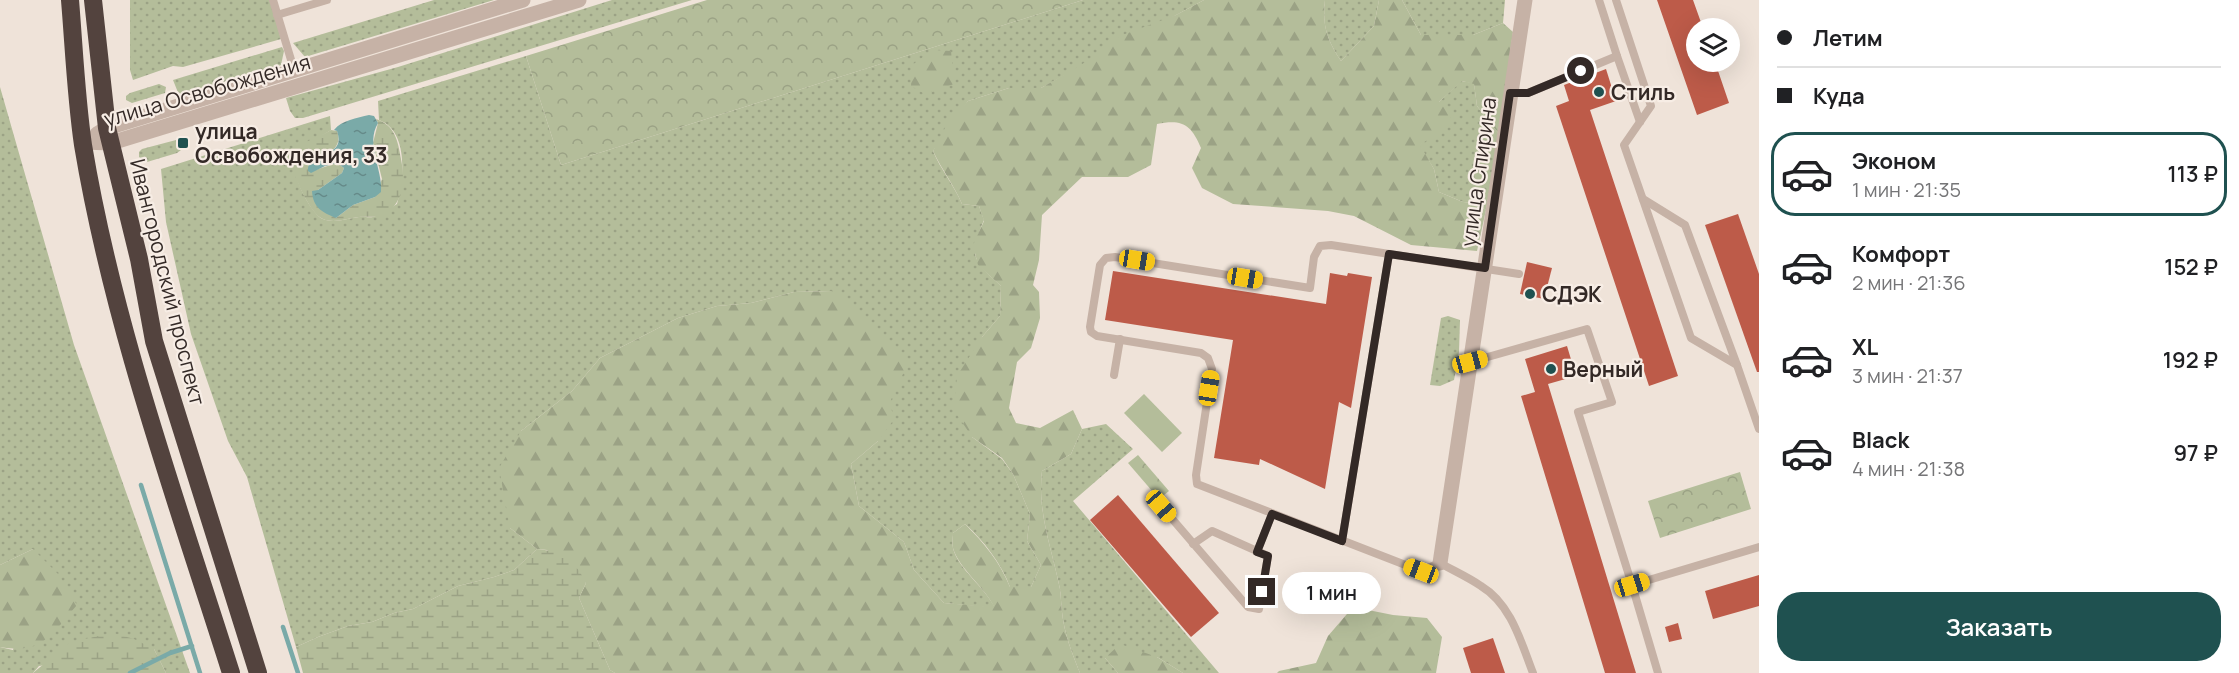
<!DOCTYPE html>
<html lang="ru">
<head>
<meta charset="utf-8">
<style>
	:root { --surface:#fff; --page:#f2f2f2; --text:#202124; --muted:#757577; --line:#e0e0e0; --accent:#1f5150 }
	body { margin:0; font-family:Manrope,sans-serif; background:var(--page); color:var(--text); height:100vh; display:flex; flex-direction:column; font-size:22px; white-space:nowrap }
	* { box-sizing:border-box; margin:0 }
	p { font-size:20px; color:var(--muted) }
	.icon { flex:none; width:33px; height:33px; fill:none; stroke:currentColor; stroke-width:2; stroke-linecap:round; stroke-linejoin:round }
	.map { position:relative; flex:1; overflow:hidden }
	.sheet { display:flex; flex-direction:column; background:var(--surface); width:480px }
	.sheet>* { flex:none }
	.top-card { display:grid; align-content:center; height:132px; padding:0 18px; background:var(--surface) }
	.buttons { position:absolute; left:1686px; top:18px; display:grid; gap:12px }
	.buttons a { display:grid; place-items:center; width:54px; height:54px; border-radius:50%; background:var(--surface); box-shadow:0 6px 24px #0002; font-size:30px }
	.end { position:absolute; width:27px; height:27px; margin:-14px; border:8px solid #332926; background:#fff; box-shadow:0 0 0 3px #fff }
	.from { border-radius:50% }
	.bubble { position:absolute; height:42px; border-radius:21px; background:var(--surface); box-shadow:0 6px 24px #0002; font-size:20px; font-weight:600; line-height:42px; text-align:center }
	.car { position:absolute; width:18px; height:36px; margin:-18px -9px; border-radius:8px; box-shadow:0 0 4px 2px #0007; background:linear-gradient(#f5c518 24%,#345 0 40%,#f5c518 0 76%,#345 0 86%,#f5c518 0) }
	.top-card b { display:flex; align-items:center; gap:21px; height:57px; font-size:22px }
	.top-card b+b { border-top:2px solid var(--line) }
	.top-card i { width:15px; height:15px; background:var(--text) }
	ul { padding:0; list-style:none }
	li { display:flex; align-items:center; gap:18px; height:84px; margin:0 12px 9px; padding:0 6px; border:3px solid transparent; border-radius:24px }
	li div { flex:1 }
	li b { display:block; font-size:22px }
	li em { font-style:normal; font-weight:600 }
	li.on { border-color:var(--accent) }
	li>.icon { width:54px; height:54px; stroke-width:1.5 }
	.button { display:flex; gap:12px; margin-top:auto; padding:12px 18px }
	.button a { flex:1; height:69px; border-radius:24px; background:var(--accent); color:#fff; font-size:24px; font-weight:600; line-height:69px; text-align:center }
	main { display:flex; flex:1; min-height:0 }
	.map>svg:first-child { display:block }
</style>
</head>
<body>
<main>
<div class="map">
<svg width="1759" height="673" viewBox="0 0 1759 673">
	<defs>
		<pattern id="grass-dots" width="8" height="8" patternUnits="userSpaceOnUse" patternTransform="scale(1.5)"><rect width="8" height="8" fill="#b4bd9a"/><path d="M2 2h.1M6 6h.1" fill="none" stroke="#9ba285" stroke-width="1.8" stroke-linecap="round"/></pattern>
		<pattern id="forest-firs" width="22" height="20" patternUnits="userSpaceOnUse" patternTransform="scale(1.5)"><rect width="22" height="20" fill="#b4bd9a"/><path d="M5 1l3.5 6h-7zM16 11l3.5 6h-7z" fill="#9ba285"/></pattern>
		<pattern id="wetland-marsh" width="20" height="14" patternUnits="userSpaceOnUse" patternTransform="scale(1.5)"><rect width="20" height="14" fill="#b4bd9a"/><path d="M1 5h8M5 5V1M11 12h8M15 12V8" fill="none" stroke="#9ba285"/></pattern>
		<pattern id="park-crowns" width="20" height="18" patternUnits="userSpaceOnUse" patternTransform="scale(1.5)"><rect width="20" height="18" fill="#b4bd9a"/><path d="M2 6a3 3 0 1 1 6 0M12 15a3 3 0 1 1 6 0" fill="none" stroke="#9ba285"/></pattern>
		<pattern id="water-ripples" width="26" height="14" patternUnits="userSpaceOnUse" patternTransform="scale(1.5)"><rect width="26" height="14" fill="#7aaaa8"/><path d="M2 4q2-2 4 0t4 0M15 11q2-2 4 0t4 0" fill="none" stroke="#658a89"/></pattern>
	</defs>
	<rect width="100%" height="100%" fill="#efe3d9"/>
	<g fill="url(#grass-dots)">
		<path d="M130,0H270L281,39L183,67L173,66L133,80L130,70Z"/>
		<path d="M434,0H494L305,57L293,43Z"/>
		<path d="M612,0H692L303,118H295L290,111L286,98L398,67Z"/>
		<path d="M1083,0H1204L1041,88H1009L968,101L933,151C941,170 954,185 962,204L979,206L984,220C968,258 973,260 1001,286L1000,316L982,337L972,437L1002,459L1013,474L1030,514L1027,541L1041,565L1031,587H1010C1001,563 984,541 965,524L953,533C953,537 952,543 953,548C958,569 985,587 995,608L944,603L914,570L904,542L859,506L851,464L878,441L831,291L794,292L751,303L717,306L678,318L600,358L572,391L521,431L510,528L537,549L514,570L494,577L458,586L413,609L394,613L372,622L348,626L318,637L296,647L247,477L228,441L191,334L166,222L161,169L330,116L331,130C320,138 306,141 297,152C285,164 310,214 323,219C335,224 347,218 359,217C363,216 368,218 373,217C381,215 390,208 397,204C404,180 409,131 379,120L378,101L526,56L561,165Z"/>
		<path d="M1325,0H1379L1374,26L1341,61C1327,40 1322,26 1325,0Z"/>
		<path d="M1402,0H1505L1503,23L1473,35H1421Z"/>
		<path d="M282,47L284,51L281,65L179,95L173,80Z"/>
		<path d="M1461,81L1474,83L1477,106L1499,134L1486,210L1475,203L1463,202L1439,192L1434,169L1419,145L1431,136L1439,102Z"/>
		<path d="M159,84L166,87L165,93L132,103L126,100V96L130,93Z"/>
		<path d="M0,87L74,345L190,673H166L154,649L39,666L33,673H0V647L13,650L33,549L0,565Z"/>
		<path d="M176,140L182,145L181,150L177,153L147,162L139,157V152L142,149Z"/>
		<path d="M1448,316L1460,320L1459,352L1454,380L1440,386L1430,385L1441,318Z"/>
		<path d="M1106,424L1133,449L1073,501L1219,673H1183L1157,657L1105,658L1118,673H1080C1072,653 1064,633 1062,612C1061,604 1061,596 1060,589C1052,549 1037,512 1042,471L1071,454L1082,429Z"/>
	</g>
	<g fill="url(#forest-firs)">
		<path d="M1204,0H1325C1322,26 1327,40 1341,61L1374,26L1379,0H1402L1421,35H1473L1503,23L1513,32L1499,134L1477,106L1474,84L1462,81L1439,102L1452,115L1446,127L1420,145L1434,169L1439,192L1463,202L1475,203L1486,210L1477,251L1411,245L1354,216L1328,211L1233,204L1202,188L1192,168L1201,148C1191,124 1182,119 1157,124L1151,165L1128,177H1082L1042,215L1039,260L1033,285L1039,292L1040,318L1031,348L1017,362L1009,408L1016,423L1040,428L1073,410L1082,429L1071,454L1042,471C1037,512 1052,549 1060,589C1061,596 1061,604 1062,612C1064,633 1072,653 1080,673H615L610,670L579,598L586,583L547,550L537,549L510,528L499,468L521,431L572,391L600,358L678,318L717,306L751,303L794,292L831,291L850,301L909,361L889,404L895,418L878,441L851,464L859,506L904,542L914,570L944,603L994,607C985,587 959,569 953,548C952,543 953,537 953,533L965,524C984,543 1000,562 1010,587H1031L1041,565L1027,541L1030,514L1013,474L1002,458L972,437L954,410L957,376L982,337L1000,316L1001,286L978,265L973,245L984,221L979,206L962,204C954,185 942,170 933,151L947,124L968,101L1009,88H1041L1081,65L1120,36L1176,15Z"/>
		<path d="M933,50L951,51L954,84L925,94L911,86L912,65Z"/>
		<path d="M33,549L58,574L77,605C52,634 42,655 0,647V565Z"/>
		<path d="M1353,607L1393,615L1427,618L1442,637L1436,673H1277L1279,671L1316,663L1328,636Z"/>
		<path d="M1120,644L1157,657L1183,673H1118L1105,658Z"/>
	</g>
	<g fill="url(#wetland-marsh)">
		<path d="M376,119C395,125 398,141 401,159C405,179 404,206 382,215C375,218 367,216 359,217C347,218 335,224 323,219C311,215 293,176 292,164C292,160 294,154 296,151C304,140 320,137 331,130L337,131C342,144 333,154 320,155L315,170L337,163L344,168L342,173L318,190L336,218L353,205L375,197L382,179L373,143L378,123Z"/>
		<path d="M537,549C563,552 574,559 586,583L579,598L610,670L615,673H303L296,647L318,637L348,626L372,622L394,613L413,609L458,586L494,577L514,570Z"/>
		<path d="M113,633L134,639L154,649L166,673H33L70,642Z"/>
	</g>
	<g fill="url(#park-crowns)">
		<path d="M707,0H1083L561,165L526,56Z"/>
		<path d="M1138,455L1169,491L1159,499L1128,463Z"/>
		<path d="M1740,472L1751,509L1660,538L1648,501Z"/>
	</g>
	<path fill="#b4bd9a" d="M1144,394L1182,433L1162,452L1124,413Z"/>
	<path fill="url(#water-ripples)" d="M369,115L374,116L378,123C365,145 383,169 381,192L375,197L353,205L336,218C322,212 313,208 312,191L318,190L342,173L344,168L337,163L325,166L311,173L308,171C308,148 347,160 337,131L334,130C342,120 357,118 369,115Z"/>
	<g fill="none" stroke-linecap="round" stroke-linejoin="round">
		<g stroke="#7aaaa8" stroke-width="4.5">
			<path d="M141,485L200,673"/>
			<path d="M283,627L298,673"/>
			<path d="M130,673L170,653L192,646"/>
		</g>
	</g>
	<g fill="#bd5b49">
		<path d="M1657,0H1693L1703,28H1696V62H1715L1729,103L1697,115Z"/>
		<path d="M1606,69L1616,101L1590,110L1678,376L1649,386L1556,106L1569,101L1564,85Z"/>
		<path d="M1738,214L1759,274V372H1757L1705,225Z"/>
		<path d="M1527,262L1552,268L1544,299L1520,294Z"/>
		<path d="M1113,271L1326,304L1330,273L1347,276L1348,273L1372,277L1351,408L1339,402L1325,489L1260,459L1259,465L1214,458L1233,340L1105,320Z"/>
		<path d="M1567,346L1576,376L1548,384L1636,673H1605L1521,396L1535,392L1525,359Z"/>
		<path d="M1118,495L1219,613L1191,637L1090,520Z"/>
		<path d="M1759,575V606L1713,619L1705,591Z"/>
		<path d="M1678,623L1682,639L1669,642L1665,627Z"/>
		<path d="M1493,638L1505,673H1471L1463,648Z"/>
	</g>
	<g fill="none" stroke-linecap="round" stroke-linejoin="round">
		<g stroke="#c6b2a6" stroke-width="8">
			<path d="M273,0L295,73"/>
			<path d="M1599,0L1617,56"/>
			<path d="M1616,0L1651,106L1624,145L1691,338L1737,365L1759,429"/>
			<path d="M277,15L327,0"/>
			<path d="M1510,93H1528L1617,56L1640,122"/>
			<path d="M1643,199L1685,225L1737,365"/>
			<path d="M1519,274L1331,245L1320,246L1314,257L1310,288L1115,257L1106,258L1100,265L1090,327L1091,332L1097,336L1201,353L1208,358L1212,369L1196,475L1197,484L1421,571L1440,563C1454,571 1468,577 1481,586C1511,604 1521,642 1533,673"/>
			<path d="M1470,362L1587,329L1612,402L1578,412L1632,585"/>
			<path d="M1114,375L1120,339"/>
			<path d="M1161,506L1248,607L1259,609L1268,556L1212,531L1193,544"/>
			<path d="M1342,541L1389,254"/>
			<path d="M1257,552L1272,514"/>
			<path d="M1658,673L1632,585L1759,547"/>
		</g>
		<g stroke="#c6b2a6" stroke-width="15">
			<path d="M97,134L107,128L523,0"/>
			<path d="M83,142L111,143L579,0"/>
			<path d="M1440,563L1525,0"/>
		</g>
		<g stroke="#53433e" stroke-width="18">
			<path d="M70,0C74,48 76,97 83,145C113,325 176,499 231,673"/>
			<path d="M93,0L107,128L139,259L154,341L258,673"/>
		</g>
	</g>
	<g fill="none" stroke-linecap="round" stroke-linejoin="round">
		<path stroke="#332926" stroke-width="8" d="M1262,592L1268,556L1257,552L1272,514L1342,541L1389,254L1485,268L1510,93H1528L1581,71"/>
	</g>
	<g fill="#1f5150" stroke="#f7ede5" stroke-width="2">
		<circle cx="1599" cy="92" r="6"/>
		<rect x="177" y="137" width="12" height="12" rx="3"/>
		<circle cx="1530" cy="294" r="6"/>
		<circle cx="1551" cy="369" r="6"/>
	</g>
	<g text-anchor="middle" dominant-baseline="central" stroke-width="4.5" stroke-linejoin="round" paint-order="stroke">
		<g font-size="21" fill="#332926" stroke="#f7ede5">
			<text transform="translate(207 90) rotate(-16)">улица Освобождения</text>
			<text transform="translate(1478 172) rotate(-82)">улица Спирина</text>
			<text transform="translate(168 282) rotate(76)">Ивангородский проспект</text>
		</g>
		<g font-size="21" font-weight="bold" fill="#332926" stroke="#f7ede5" text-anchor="start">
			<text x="1611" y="92">Стиль</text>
			<text x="195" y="131">улица<tspan x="195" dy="24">Освобождения, 33</tspan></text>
			<text x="1542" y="294">СДЭК</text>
			<text x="1563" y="369">Верный</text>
		</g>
	</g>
</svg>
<div class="buttons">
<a><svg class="icon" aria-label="layers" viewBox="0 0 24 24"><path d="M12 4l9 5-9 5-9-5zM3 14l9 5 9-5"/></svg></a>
</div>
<i class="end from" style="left:1581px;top:71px"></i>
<i class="end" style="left:1262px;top:592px"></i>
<div class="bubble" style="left:1282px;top:572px;width:99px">1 мин</div>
<i class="car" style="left:1137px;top:260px;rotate:99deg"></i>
<i class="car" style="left:1245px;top:278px;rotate:99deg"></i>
<i class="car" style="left:1470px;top:362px;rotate:75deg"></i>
<i class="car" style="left:1209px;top:388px;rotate:9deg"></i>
<i class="car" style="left:1161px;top:506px;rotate:139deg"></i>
<i class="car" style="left:1421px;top:571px;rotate:291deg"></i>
<i class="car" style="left:1632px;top:585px;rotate:73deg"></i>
</div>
<section class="sheet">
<div class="top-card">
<b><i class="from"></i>Летим</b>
<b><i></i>Куда</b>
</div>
<ul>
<li class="on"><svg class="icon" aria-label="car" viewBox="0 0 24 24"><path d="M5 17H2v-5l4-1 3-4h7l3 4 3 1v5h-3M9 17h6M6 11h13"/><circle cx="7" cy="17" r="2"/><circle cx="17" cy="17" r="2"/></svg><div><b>Эконом</b><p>1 мин · 21:35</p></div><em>113 ₽</em></li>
<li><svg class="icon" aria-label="car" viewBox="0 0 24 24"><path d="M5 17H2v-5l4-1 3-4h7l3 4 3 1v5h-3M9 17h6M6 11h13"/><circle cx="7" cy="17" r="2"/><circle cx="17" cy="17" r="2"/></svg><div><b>Комфорт</b><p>2 мин · 21:36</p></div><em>152 ₽</em></li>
<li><svg class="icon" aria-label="car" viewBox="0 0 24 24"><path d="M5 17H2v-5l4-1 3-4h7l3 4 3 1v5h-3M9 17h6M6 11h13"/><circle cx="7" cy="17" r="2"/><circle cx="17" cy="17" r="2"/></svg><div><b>XL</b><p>3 мин · 21:37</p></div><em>192 ₽</em></li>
<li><svg class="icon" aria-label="car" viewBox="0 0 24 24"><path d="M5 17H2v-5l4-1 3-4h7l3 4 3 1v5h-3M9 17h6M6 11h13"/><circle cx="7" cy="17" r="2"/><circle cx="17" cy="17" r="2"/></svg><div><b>Black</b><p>4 мин · 21:38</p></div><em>97 ₽</em></li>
</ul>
<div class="button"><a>Заказать</a></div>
</section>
</main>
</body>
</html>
